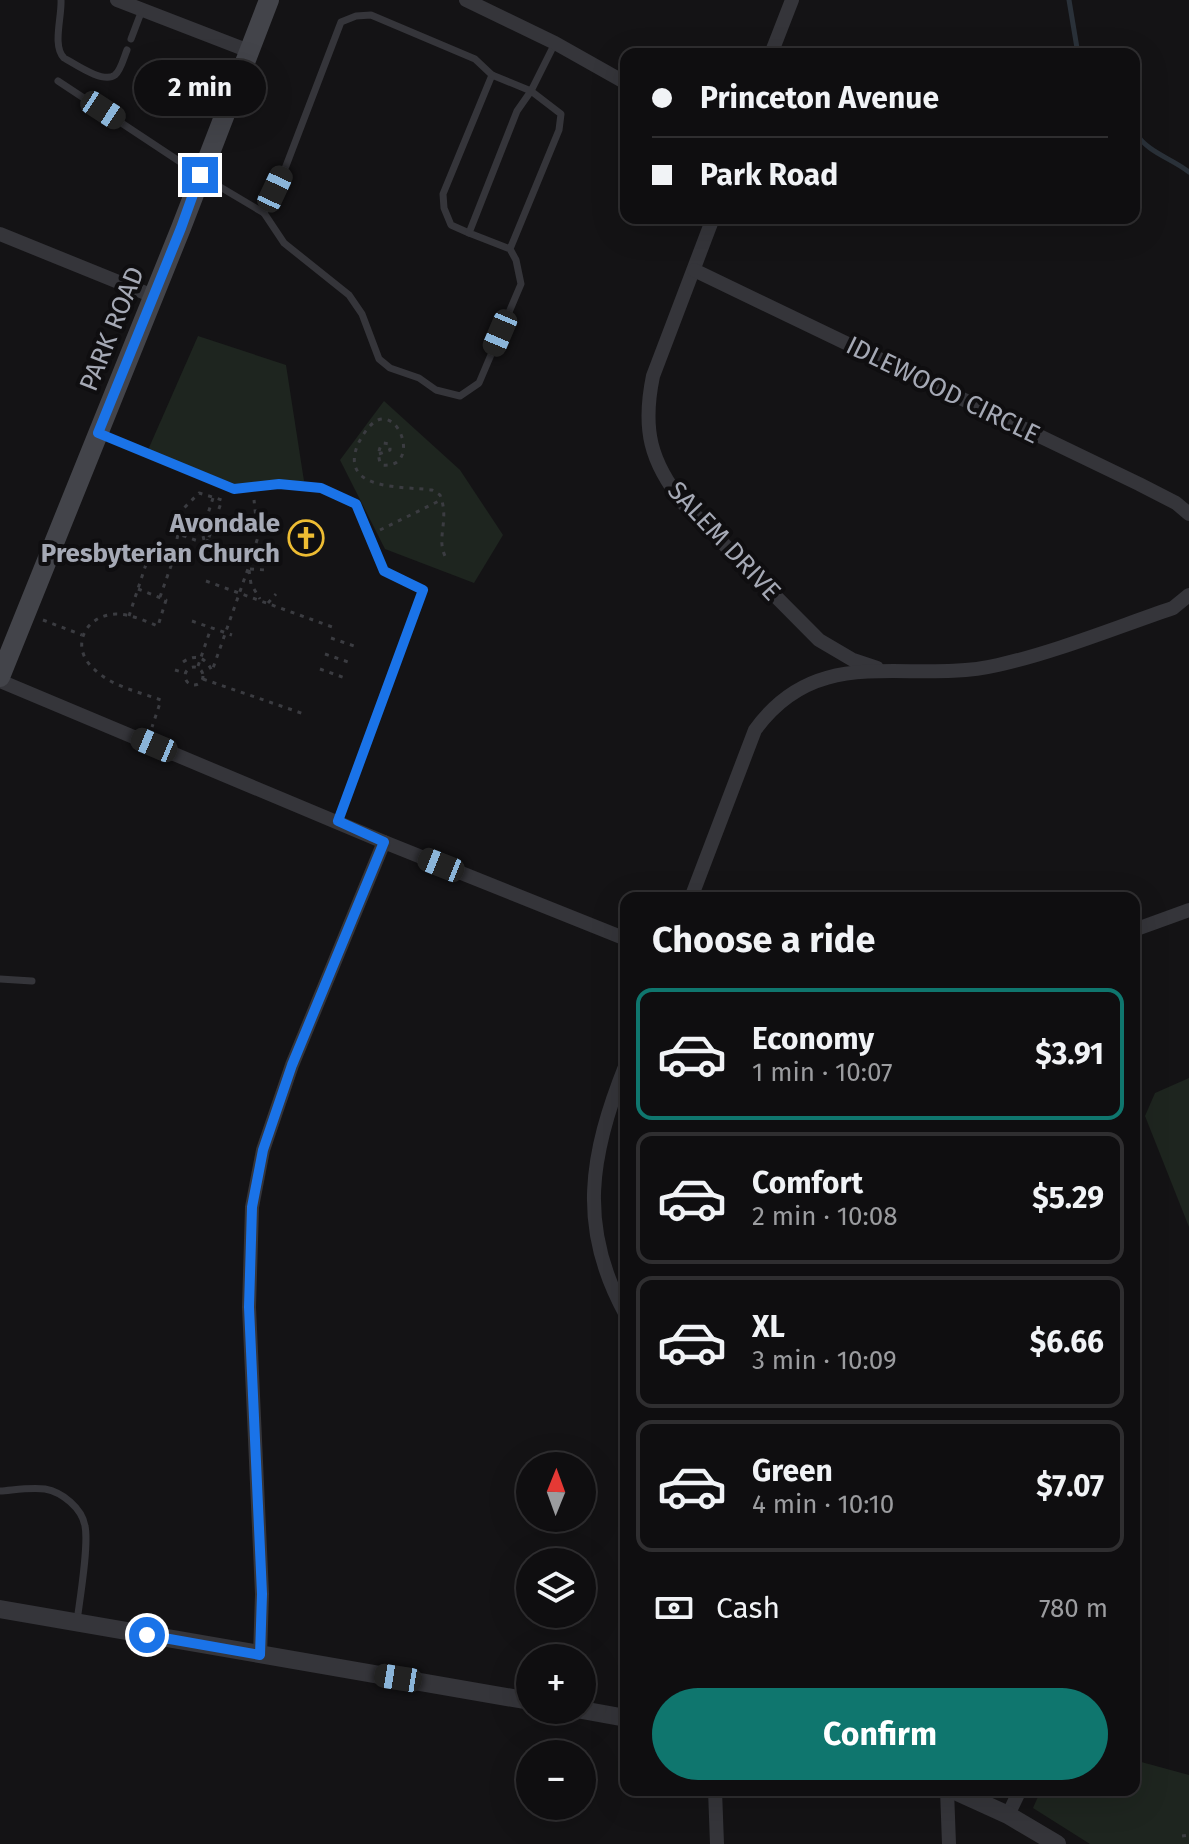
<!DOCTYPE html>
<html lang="en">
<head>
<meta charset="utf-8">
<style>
	:root { --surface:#0f0e10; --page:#1d1c1e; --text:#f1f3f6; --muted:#9b9c9f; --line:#2f2e30; --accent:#0f766e }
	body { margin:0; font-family:"Fira Sans",sans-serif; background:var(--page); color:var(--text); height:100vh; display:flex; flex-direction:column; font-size:30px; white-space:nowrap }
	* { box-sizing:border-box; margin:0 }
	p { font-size:26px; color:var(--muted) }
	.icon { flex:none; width:44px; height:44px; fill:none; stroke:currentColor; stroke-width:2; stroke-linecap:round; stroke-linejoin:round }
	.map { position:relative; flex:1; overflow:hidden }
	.panel { position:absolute; left:620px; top:892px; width:520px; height:904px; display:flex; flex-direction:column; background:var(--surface); border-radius:16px; box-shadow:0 8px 32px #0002,0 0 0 2px var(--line) }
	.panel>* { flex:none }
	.top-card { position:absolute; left:620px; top:48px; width:520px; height:176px; border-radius:16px; box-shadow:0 8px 32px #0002,0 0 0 2px var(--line); display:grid; align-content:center; height:176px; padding:0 32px; background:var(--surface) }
	.needle { width:52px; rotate:1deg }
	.tools { position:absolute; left:516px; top:1452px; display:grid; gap:16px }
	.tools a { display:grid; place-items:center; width:80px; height:80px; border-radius:50%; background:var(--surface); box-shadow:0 8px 32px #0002,0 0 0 2px var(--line); font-size:40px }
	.end { position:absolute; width:36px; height:36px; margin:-18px; border:10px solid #1a73e8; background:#fff; box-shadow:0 0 0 4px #fff }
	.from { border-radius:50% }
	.bubble { position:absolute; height:56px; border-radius:28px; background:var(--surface); box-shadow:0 8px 32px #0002,0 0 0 2px var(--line); font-size:26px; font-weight:700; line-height:56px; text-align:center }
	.car { position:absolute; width:24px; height:48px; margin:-24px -12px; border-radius:10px; box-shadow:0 0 6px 2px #0007; background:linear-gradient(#222 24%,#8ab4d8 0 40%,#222 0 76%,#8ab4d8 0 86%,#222 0) }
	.top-card b { display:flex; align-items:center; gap:28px; height:76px; font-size:30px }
	.top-card b+b { border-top:2px solid var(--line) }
	.top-card i { width:20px; height:20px; background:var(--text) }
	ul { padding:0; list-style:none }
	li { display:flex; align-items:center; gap:24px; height:132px; margin:0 16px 12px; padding:0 16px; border:4px solid var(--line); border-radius:16px }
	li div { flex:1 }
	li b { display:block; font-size:30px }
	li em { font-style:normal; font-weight:700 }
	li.on { border-color:var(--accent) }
	li>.icon { width:72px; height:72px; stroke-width:1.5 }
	h2 { padding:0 32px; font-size:36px; line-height:96px }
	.pay { display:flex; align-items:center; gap:20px; height:88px; padding:0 32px; font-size:30px }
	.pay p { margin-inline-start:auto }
	.action { display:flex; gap:16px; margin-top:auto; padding:16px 32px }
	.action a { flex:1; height:92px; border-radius:48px; background:var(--accent); color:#fff; font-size:32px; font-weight:700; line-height:92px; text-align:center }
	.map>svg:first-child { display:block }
</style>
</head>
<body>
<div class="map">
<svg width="1189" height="1844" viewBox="0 0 1189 1844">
	<rect width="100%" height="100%" fill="#141315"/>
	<g fill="#1e251f">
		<path d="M198,336L286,365L304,481L235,484L148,450Z"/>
		<path d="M384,401L460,470L503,535L474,583L385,549L340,460Z"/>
		<path d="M1189,1078V1227L1145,1116L1155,1093Z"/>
		<path d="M1134,1760L1189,1775V1844H1090L1033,1808L1041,1790H1134Z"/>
	</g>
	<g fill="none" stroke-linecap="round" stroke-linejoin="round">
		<g stroke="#2a3139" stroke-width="5">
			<path d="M1069,0L1078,54"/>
			<path d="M1134,131C1149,154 1168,156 1189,172"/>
		</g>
		<g stroke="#3b3c41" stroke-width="3" stroke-dasharray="4 6" stroke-linecap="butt">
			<path d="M379,454L390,450V444L383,443C378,448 377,459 382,465C419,469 402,411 378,420C369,424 362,436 358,444C338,492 405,486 432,490L440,495C450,520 436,537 445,556L450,557"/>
			<path d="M380,530L441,500"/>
			<path d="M202,532L172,520L199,493L222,500L208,540"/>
			<path d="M177,539L178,534L201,542"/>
			<path d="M204,540L202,532L213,498"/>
			<path d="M206,540L212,543L213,552"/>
			<path d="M250,562L258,537L254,500"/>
			<path d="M250,569L266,570"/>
			<path d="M249,570L251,584L260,599"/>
			<path d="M206,581L335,628"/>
			<path d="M138,589L166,600L158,626C145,621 130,614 116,614C85,615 69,647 94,669C111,686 139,692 161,700L152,727"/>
			<path d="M160,597L172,563"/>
			<path d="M268,603L276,594"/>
			<path d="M129,616L149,555"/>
			<path d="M43,620L82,635"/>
			<path d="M192,621L232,635"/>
			<path d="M331,638L357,647"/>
			<path d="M325,654L351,663"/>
			<path d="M183,662C196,653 206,658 212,671L250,563"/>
			<path d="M198,666L211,628"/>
			<circle cx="194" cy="676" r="9"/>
			<path d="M320,669L345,678"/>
			<path d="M175,670L185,673"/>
			<path d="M203,679L304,714"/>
			<path d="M1182,1836L1189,1835"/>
		</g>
		<g stroke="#35353a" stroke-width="7">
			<path d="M61,0C62,17 52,46 64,58C75,64 103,84 115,75C121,70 124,57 127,50"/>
			<path d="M131,39L142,10"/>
			<path d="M58,81L200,175L264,213"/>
			<path d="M469,233L451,225L444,208L443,194L492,75"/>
			<path d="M510,249L516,260L521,284L479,383L460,396L436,390L419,378L390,368L379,359L362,314L349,295L284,243L264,213L286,166L341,22L356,16L371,15L475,59L492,75L531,91L561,114L559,130L510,249L469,233L517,111L531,91L555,43"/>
			<path d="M99,434L234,489L279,484L321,488L356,504L384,571L423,590L338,821"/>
			<path d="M0,979L32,981"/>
			<path d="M0,1491C14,1490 31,1487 45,1489C62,1492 82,1508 85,1526C89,1545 80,1598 77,1621"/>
		</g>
		<g stroke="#35353a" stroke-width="14">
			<path d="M117,0L249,51"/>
			<path d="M466,0L555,43L626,83"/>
			<path d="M771,54L792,0"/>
			<path d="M713,218L653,376C642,429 650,462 684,504L819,640L853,660L877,668"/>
			<path d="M0,234L153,296"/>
			<path d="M694,270L1139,484L1176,503L1189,514"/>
			<path d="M0,681L384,842L626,939"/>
			<path d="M691,898L755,730C820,640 908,686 998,665C1056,652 1117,627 1173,608L1189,595"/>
			<path d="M1134,930L1189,910"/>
			<path d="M626,1064C590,1154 577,1227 626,1315"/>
			<path d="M260,1655L262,1594L249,1307L252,1207L263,1150L292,1065L384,842"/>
			<path d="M715,1790L717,1844"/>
			<path d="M947,1790L949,1844"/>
			<path d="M1008,1815L1020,1790"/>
		</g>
		<g stroke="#35353a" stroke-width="18">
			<path d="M0,1609L530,1701"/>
			<path d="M582,1710L626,1718"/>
			<path d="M953,1790L1008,1815L1057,1844"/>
		</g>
		<path stroke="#43444a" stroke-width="20" d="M0,677L181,228L269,0"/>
	</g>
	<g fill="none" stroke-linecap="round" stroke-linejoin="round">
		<path stroke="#1a73e8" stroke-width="10" d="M147,1635L260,1655L262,1594L249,1307L252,1207L263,1150L292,1065L384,842L338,821L423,590L384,571L356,504L321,488L279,484L234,489L98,433L181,228L200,175"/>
	</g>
	<defs>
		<symbol id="church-ring" viewBox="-11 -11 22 22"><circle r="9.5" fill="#0f0e10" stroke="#edbc33" stroke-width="1.5"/><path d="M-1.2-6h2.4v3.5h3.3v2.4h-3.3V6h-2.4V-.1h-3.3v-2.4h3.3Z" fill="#edbc33"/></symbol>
	</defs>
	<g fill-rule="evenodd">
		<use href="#church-ring" x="286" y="518" width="40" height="40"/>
	</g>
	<g text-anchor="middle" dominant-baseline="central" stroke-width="8" stroke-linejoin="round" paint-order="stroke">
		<g font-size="26" fill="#a5a9b5" stroke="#0f0e10">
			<text transform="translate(112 329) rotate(-68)">PARK ROAD</text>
			<text transform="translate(943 390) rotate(26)">IDLEWOOD CIRCLE</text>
			<text transform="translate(724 541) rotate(47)">SALEM DRIVE</text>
		</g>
		<g font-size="26" font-weight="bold" fill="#a5a9b5" stroke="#0f0e10" text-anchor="end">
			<text x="280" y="523">Avondale<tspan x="280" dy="30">Presbyterian Church</tspan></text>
		</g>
	</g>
</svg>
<div class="tools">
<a><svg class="needle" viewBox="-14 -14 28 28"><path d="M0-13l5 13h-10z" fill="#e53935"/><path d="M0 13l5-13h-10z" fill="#9b9c9f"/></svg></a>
<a><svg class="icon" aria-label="layers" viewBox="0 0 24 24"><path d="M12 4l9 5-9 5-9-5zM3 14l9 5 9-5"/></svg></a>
<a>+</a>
<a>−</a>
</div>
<i class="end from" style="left:147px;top:1635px"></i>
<i class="end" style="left:200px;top:175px"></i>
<div class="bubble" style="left:134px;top:60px;width:132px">2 min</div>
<i class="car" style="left:103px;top:110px;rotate:123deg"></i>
<i class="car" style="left:275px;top:189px;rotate:25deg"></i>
<i class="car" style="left:500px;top:333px;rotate:203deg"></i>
<i class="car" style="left:154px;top:745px;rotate:293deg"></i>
<i class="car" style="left:441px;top:865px;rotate:292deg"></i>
<i class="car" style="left:398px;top:1678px;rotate:279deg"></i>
<div class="top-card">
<b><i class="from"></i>Princeton Avenue</b>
<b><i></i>Park Road</b>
</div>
<section class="panel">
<h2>Choose a ride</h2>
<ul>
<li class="on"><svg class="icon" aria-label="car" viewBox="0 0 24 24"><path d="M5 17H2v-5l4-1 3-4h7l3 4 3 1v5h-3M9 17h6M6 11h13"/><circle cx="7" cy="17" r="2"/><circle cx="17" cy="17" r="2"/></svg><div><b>Economy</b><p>1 min · 10:07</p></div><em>$3.91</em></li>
<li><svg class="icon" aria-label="car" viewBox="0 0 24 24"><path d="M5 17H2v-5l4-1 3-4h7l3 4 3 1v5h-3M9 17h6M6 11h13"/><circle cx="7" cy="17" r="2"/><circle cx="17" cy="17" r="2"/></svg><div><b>Comfort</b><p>2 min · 10:08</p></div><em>$5.29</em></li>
<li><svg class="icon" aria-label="car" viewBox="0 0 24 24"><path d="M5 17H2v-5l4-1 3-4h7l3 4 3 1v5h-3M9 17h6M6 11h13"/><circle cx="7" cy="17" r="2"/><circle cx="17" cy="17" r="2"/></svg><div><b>XL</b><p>3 min · 10:09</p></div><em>$6.66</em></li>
<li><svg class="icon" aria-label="car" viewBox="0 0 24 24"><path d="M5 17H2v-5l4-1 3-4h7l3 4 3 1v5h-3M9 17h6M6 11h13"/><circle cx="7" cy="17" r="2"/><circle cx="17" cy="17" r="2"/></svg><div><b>Green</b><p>4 min · 10:10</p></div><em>$7.07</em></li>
</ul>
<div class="pay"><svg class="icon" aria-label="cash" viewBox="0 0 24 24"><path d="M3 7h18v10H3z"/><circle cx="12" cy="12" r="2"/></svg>Cash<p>780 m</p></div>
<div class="action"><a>Confirm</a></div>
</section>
</div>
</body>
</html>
